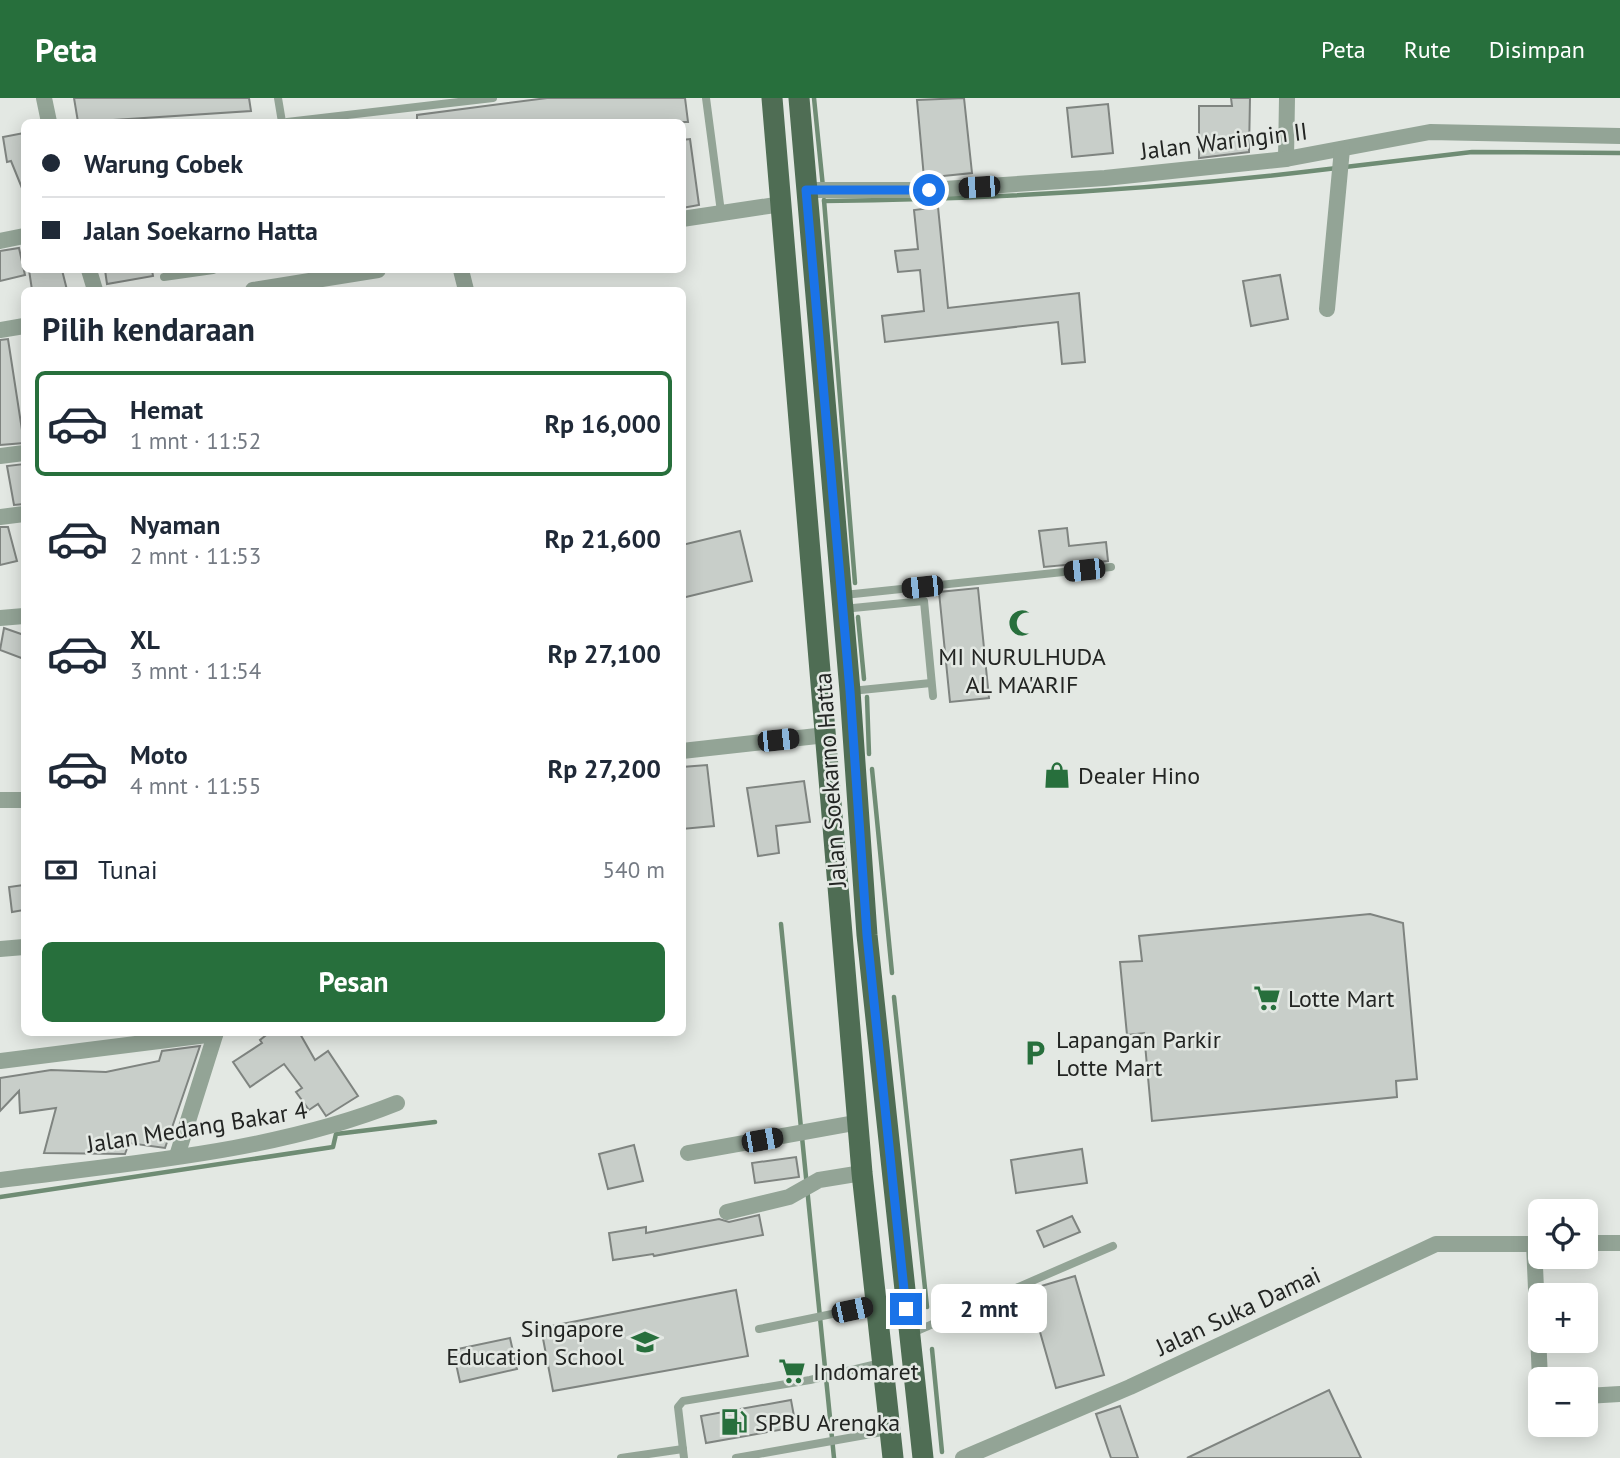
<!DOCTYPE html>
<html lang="id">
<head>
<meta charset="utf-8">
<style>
	:root { --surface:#fff; --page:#f6f6f7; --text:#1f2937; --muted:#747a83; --line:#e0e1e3; --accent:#276f3c }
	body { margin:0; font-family:"PT Sans",sans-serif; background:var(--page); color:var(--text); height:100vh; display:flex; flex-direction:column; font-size:26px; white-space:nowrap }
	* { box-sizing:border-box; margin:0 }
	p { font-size:23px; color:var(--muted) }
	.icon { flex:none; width:38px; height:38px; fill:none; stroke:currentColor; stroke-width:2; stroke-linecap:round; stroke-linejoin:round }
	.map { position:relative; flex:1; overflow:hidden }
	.sheet { position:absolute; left:21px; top:189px; width:665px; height:749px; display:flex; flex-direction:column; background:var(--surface); border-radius:10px; box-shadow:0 4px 18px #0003 }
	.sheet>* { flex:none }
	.banner { position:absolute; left:21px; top:21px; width:665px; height:154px; border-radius:10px; box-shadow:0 4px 18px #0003; display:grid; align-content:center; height:154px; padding:0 21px; background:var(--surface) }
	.tools { position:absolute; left:1528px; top:1101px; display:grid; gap:14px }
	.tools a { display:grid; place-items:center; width:70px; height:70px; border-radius:10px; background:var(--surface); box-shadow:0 4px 18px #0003; font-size:35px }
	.end { position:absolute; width:32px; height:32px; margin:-16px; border:9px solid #1a73e8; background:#fff; box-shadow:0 0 0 4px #fff }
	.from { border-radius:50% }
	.bubble { position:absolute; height:49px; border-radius:10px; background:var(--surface); box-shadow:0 4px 18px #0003; font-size:23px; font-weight:800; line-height:49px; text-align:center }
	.car { position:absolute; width:21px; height:42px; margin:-21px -10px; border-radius:9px; box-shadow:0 0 5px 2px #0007; background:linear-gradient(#222 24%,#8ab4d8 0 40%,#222 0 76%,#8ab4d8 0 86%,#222 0) }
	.banner b { display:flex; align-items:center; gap:24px; height:66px; font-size:26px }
	.banner b+b { border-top:2px solid var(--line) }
	.banner i { width:18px; height:18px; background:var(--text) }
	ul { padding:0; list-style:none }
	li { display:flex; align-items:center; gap:21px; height:105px; margin:0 14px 10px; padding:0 7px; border:4px solid transparent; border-radius:10px }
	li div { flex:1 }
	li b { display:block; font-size:26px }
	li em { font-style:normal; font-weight:800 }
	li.selected { border-color:var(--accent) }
	li>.icon { width:63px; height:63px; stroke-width:1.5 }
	h2 { padding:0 21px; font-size:32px; line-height:84px }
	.pay { display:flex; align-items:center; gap:18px; height:77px; padding:0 21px; font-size:26px }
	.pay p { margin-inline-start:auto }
	.primary-button { display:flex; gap:14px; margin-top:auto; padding:14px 21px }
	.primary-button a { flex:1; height:80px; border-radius:10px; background:var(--accent); color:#fff; font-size:28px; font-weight:800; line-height:80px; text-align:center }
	header { display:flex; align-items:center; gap:42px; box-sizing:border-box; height:98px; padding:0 35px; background:var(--accent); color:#fff }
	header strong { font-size:33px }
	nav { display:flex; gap:38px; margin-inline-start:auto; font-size:24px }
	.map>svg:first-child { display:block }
</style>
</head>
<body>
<header>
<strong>Peta</strong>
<nav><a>Peta</a><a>Rute</a><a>Disimpan</a></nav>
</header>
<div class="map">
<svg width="1620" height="1360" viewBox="0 0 1620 1360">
	<rect width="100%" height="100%" fill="#e3e8e3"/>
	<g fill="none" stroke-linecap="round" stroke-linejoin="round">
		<g stroke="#6f8c74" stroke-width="4.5">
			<path d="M814,0L823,89"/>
			<path d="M1345,69L1472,54L1620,55"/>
			<path d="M824,102L855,485"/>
			<path d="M824,103C995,101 1167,91 1337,70"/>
			<path d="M858,519L864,581"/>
			<path d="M867,599L869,656"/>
			<path d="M872,671L892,875"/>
			<path d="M781,826L801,1030"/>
			<path d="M894,899L927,1209"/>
			<path d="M802,1039L834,1360"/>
			<path d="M0,1099L333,1049L336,1036L435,1024"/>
			<path d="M932,1251L942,1354"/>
		</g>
	</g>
	<g fill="#c8cec9" stroke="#7f8480" stroke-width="2">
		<path d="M74,0H249L251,13L114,22V24H78Z"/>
		<path d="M547,0H685L688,24H417V17Z"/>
		<path d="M964,0L972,75L924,80L917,2Z"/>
		<path d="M1231,0H1250L1249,54L1199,60V8H1232Z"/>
		<path d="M1108,6L1113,55L1072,59L1067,10Z"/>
		<path d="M24,35V95L11,63L7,64L3,39Z"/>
		<path d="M690,41L699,107L682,110V42Z"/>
		<path d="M938,109L948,210L1079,195L1085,264L1062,266L1058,224L885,244L882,218L924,213L920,172L898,174L895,153L918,151L914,112Z"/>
		<path d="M19,150L25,177L0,183V153Z"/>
		<path d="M29,172H62L67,192H32Z"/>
		<path d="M105,172H152L153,178L107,186Z"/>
		<path d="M1280,177L1288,221L1251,228L1243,183Z"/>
		<path d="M8,241L24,345L0,347V242Z"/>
		<path d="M24,366V406L14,407L7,368Z"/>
		<path d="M0,429H8L17,463L0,467Z"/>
		<path d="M1067,430L1069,448L1106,444L1108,463L1044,469L1039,433Z"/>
		<path d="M740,433L752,483L682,500V447Z"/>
		<path d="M978,490L989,600L950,604L939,494Z"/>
		<path d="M4,530L24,537V561L0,552Z"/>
		<path d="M707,667L714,728L682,731V669Z"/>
		<path d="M804,683L810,724L776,728L779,755L758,758L747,690Z"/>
		<path d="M24,787V812L12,814L9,789Z"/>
		<path d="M1370,816L1403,825L1417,981L1396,983L1397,999L1152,1023L1144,935L1127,937L1120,864L1142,863L1139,838Z"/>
		<path d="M270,934H299L315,962L328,953L358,998L326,1018L318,1006L309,1012L296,994L302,990L284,966L250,989L233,964L262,945L260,942Z"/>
		<path d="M200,948L165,1050L129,1045L125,1056L44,1055L56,1010L20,1015L19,993L0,1013V980L51,972L106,974L159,963L162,953Z"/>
		<path d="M634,1047L643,1083L608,1091L599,1056Z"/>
		<path d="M1082,1051L1087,1085L1016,1095L1011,1062Z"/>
		<path d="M796,1059L799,1079L755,1085L752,1065Z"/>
		<path d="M759,1117L763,1137L654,1158L653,1156L613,1162L609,1135L646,1129V1135L719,1121L729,1124Z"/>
		<path d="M1072,1118L1080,1134L1044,1149L1037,1133Z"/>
		<path d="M1075,1178L1104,1277L1056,1290L1028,1192Z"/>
		<path d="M736,1192L748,1258L553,1293L541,1230Z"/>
		<path d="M510,1240L517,1271L460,1284L453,1252Z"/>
		<path d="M1329,1292L1361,1360H1187Z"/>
		<path d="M791,1302L796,1329L706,1345L701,1318Z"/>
		<path d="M1120,1308L1138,1360H1111L1096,1316Z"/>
	</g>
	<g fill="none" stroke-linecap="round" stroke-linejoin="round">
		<g stroke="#93a496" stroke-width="8">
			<path d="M278,0L282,24"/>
			<path d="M706,0L721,114"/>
			<path d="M287,24L493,0"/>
			<path d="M164,179L213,172"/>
			<path d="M844,497L1111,469"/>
			<path d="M843,511L924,503L933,598"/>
			<path d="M851,593L931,585"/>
			<path d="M759,1231L876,1207"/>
			<path d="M912,1235L1113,1148"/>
			<path d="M621,1360L683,1351"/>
			<path d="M684,1360L678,1309L683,1303L810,1282L881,1265"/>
			<path d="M736,1360L888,1333"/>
		</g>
		<g stroke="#93a496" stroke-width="16">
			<path d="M44,0L49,24"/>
			<path d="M1286,61L1287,0"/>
			<path d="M806,92H929L1105,80L1286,61L1430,34L1620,38"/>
			<path d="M682,121L782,106"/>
			<path d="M0,143L24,138"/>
			<path d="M89,172L95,192"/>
			<path d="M461,172L466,192"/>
			<path d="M253,192L378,172"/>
			<path d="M1327,211L1342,51"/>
			<path d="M0,232L24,228"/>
			<path d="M0,358L24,355"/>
			<path d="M0,419L24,416"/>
			<path d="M0,520L24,518"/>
			<path d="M682,653L826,637"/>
			<path d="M0,702H24"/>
			<path d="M0,851L24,849"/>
			<path d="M0,963L215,936"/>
			<path d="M688,1055L860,1024"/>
			<path d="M177,1058L216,934"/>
			<path d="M0,1082C131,1065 275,1054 397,1005"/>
			<path d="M727,1114L789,1099L819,1082L862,1075"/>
			<path d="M1586,1145H1620"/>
			<path d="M1534,1146L1540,1281"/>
			<path d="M1586,1298L1620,1296"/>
			<path d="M963,1360L1130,1289L1436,1146H1540"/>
		</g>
		<g stroke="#4f6d54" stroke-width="21">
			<path d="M772,0L862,1075L893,1360"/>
			<path d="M799,0L850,593L867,837L923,1360"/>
		</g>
	</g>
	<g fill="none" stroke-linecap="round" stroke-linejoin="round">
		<path stroke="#1a73e8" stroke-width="9" d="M906,1211L867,837L850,593L806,92H929"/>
	</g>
	<defs>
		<symbol id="mosque-bare" viewBox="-9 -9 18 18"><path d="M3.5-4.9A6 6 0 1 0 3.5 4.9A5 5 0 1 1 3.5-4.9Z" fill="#276f3c" stroke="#e3e8e3" stroke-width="2.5" paint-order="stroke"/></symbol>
		<symbol id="shop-bare" viewBox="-9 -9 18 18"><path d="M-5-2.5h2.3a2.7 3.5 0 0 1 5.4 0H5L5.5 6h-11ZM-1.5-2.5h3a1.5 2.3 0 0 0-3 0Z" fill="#276f3c" stroke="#e3e8e3" stroke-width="2.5" paint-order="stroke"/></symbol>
		<symbol id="supermarket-bare" viewBox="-9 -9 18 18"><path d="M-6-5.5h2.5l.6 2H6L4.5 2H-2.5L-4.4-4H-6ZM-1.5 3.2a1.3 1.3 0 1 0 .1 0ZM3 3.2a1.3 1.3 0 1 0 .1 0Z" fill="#276f3c" stroke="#e3e8e3" stroke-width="2.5" paint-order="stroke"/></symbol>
		<symbol id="parking-bare" viewBox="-9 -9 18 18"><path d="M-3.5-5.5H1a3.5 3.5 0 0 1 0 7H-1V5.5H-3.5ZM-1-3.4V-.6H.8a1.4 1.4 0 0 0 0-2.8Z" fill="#276f3c" stroke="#e3e8e3" stroke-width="2.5" paint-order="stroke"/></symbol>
		<symbol id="school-bare" viewBox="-9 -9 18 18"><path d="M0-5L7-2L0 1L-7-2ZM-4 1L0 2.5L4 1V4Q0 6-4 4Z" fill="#276f3c" stroke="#e3e8e3" stroke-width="2.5" paint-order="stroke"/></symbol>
		<symbol id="fuel-bare" viewBox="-9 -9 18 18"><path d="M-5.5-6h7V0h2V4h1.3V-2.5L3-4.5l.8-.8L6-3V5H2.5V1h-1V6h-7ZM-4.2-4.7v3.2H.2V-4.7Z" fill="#276f3c" stroke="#e3e8e3" stroke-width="2.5" paint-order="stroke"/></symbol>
	</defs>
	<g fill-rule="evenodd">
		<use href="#mosque-bare" x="1003" y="506" width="38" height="38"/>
		<use href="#shop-bare" x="1038" y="658" width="38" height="38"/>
		<use href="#supermarket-bare" x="1248" y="881" width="38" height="38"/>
		<use href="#parking-bare" x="1016" y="936" width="38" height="38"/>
		<use href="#school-bare" x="626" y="1225" width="38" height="38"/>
		<use href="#supermarket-bare" x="773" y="1254" width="38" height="38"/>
		<use href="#fuel-bare" x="715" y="1305" width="38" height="38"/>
	</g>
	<g text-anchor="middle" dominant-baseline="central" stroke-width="5" stroke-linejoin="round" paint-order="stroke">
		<g font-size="24" fill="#232523" stroke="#e3e8e3">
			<text transform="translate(1224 43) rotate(-7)">Jalan Waringin II</text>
			<text transform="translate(830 682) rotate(-94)">Jalan Soekarno Hatta</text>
			<text transform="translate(197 1029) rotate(-9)">Jalan Medang Bakar 4</text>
			<text transform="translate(1238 1213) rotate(-25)">Jalan Suka Damai</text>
		</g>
		<g font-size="24" fill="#232523" stroke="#e3e8e3" text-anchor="start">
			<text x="1022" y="558" text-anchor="middle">MI NURULHUDA<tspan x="1022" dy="28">AL MA'ARIF</tspan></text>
			<text x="1078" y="677">Dealer Hino</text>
			<text x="1288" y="900">Lotte Mart</text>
			<text x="1056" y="941">Lapangan Parkir<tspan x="1056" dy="28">Lotte Mart</tspan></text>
			<text x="624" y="1230" text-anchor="end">Singapore<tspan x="624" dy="28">Education School</tspan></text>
			<text x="813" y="1273">Indomaret</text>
			<text x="755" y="1324">SPBU Arengka</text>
		</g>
	</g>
</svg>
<div class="tools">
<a><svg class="icon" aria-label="locate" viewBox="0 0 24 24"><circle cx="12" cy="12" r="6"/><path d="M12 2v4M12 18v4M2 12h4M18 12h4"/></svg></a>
<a>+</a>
<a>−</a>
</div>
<i class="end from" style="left:929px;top:92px"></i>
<i class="end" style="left:906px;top:1211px"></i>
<div class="bubble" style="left:931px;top:1186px;width:116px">2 mnt</div>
<i class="car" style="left:979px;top:89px;rotate:266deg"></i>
<i class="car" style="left:1084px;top:472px;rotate:264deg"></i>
<i class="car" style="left:922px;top:489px;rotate:264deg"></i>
<i class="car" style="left:778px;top:642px;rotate:84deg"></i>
<i class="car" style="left:762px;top:1042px;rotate:80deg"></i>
<i class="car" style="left:852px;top:1212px;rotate:78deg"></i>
<div class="banner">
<b><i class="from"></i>Warung Cobek</b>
<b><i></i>Jalan Soekarno Hatta</b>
</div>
<section class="sheet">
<h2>Pilih kendaraan</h2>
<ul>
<li class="selected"><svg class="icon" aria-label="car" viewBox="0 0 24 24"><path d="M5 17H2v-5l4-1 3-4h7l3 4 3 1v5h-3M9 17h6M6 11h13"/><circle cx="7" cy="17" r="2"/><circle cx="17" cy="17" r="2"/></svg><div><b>Hemat</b><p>1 mnt · 11:52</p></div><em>Rp 16,000</em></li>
<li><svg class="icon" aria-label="car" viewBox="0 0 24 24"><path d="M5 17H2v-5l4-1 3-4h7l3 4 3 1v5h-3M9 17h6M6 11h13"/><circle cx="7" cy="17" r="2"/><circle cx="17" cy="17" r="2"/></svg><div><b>Nyaman</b><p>2 mnt · 11:53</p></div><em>Rp 21,600</em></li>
<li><svg class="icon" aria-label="car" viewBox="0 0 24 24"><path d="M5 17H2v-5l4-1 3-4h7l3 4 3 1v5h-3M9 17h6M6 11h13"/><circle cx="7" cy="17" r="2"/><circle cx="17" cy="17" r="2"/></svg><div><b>XL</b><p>3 mnt · 11:54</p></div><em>Rp 27,100</em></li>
<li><svg class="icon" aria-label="car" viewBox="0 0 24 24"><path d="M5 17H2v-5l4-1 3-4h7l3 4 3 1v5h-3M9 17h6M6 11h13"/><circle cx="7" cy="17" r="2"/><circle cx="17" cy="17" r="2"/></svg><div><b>Moto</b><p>4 mnt · 11:55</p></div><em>Rp 27,200</em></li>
</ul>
<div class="pay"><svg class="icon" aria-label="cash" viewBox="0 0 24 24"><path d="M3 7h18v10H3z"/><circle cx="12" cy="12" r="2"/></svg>Tunai<p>540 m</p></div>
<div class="primary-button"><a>Pesan</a></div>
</section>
</div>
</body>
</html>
